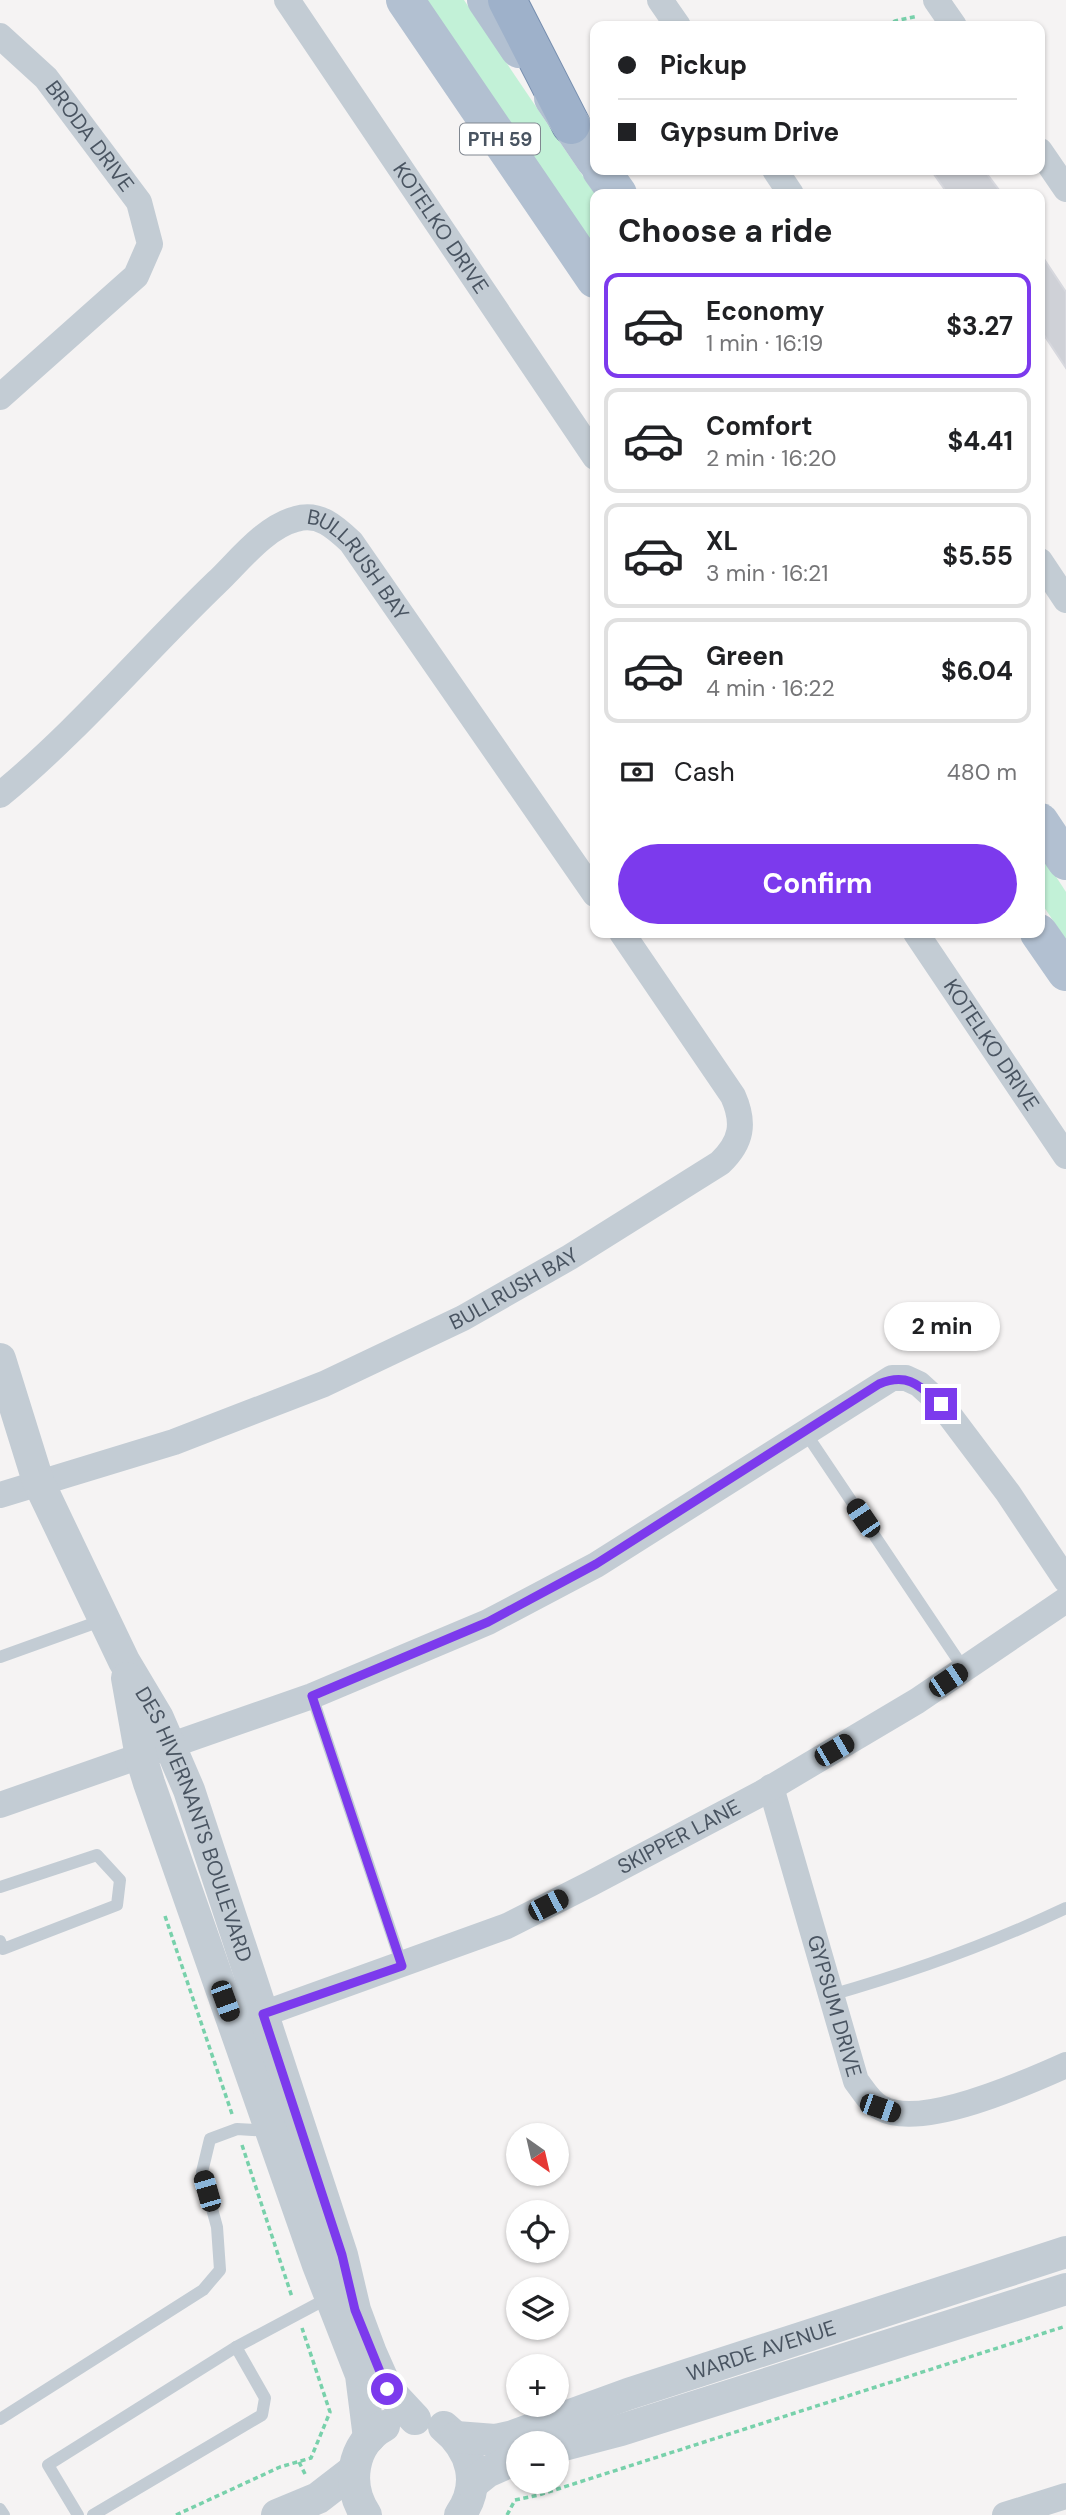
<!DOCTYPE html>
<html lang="en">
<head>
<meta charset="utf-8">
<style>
	:root { --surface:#fff; --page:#f2f2f2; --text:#202124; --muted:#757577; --line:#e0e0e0; --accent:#7c3aed }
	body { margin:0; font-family:"DM Sans",sans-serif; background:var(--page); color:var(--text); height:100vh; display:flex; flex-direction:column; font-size:26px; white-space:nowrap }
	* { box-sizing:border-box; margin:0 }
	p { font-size:23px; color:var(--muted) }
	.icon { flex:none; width:38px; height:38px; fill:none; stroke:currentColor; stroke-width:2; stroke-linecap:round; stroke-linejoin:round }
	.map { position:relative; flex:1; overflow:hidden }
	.sheet { position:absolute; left:590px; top:189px; width:455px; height:749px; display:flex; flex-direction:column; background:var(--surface); border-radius:14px; box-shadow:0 2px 5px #0004 }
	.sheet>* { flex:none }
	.banner { position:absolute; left:590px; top:21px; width:455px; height:154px; border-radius:14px; box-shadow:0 2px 5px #0004; display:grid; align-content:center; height:154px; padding:0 28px; background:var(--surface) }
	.needle { width:46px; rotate:146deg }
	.tools { position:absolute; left:506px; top:2123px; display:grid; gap:14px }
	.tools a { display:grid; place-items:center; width:63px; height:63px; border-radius:50%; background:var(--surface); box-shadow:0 2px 5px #0004; font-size:35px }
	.end { position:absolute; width:32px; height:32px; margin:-16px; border:9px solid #7c3aed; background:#fff; box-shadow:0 0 0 4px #fff }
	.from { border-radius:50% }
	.bubble { position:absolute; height:49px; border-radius:24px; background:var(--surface); box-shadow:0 2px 5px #0004; font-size:23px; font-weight:700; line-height:49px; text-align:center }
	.car { position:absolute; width:21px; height:42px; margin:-21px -10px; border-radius:9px; box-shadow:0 0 5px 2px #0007; background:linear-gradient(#222 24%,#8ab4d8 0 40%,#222 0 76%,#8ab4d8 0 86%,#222 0) }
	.banner b { display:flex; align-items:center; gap:24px; height:66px; font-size:26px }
	.banner b+b { border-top:2px solid var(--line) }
	.banner i { width:18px; height:18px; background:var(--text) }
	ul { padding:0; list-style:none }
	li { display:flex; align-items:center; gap:21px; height:105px; margin:0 14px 10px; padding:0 14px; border:4px solid var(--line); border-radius:14px }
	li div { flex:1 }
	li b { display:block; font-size:26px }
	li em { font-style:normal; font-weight:700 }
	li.selected { border-color:var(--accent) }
	li>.icon { width:63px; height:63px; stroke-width:1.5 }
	h2 { padding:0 28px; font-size:32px; line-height:84px }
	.pay { display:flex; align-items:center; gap:18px; height:77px; padding:0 28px; font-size:26px }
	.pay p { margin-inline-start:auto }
	.primary-button { display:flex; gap:14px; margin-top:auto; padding:14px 28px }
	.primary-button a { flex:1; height:80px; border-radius:42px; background:var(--accent); color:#fff; font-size:28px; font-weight:700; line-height:80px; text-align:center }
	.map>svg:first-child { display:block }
</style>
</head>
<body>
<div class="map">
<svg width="1066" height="2515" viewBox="0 0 1066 2515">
	<rect width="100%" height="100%" fill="#f5f3f3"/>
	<g fill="#c2f1d7">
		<path d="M426,0H464L595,194V250Z"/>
		<path d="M1040,852L1066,892V940L1040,901Z"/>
	</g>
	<g fill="#cfd1d7" stroke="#d7d8de" stroke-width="2">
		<path d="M931,170H984L1002,194H948Z"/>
		<path d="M1040,253L1066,292V368L1040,329Z"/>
	</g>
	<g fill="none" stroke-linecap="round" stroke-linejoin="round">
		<defs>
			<path id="trunk" d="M507,0L571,125"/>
		</defs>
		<use href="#trunk" stroke="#758dae" stroke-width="40"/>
		<g stroke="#78d1ab" stroke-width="3.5" stroke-dasharray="5 3.5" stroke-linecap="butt">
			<path d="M886,26L895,21L918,16"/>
			<path d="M165,1916L232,2114"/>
			<path d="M242,2145L292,2297"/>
			<path d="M299,2462L306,2476"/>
			<path d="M176,2515L280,2467L311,2458L330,2412L302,2328"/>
			<path d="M507,2515L515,2500L539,2495L1066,2326"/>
		</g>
		<g stroke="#c3ccd4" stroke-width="12">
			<path d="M805,1432L964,1669"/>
			<path d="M0,1657L103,1620"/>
			<path d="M312,1696L402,1965"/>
			<path d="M0,1887L97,1855L120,1880L117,1905L3,1949L0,1941"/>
			<path d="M831,1995C912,1972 990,1944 1066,1908"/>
			<path d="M0,2419L203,2290L220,2270L217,2227L202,2172L210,2139L237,2129L271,2131"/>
			<path d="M0,2509L4,2515"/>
			<path d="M78,2515L48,2465L236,2347L330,2297"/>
			<path d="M93,2515L262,2415L265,2398L236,2347"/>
		</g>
		<g stroke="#c3ccd4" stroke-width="26">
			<path id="s1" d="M287,0L595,457"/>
			<path d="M660,0L678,26"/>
			<path d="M936,0L954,26"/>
			<path id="s2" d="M0,36L46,78L139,202L150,244L136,276L0,397"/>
			<path d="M1040,151L1066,189"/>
			<path d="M775,170L791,194"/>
			<path d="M1040,561L1066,600"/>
			<path id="s3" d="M0,795C78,731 144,652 217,582C239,561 265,527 296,519C319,512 335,527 351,542L595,894"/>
			<path id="s4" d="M916,933L1066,1156"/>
			<path id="s5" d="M0,1495L174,1442L324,1384L463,1318L570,1257L720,1163C742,1142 745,1123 733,1096L622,933"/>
			<path id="s6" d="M771,1787L856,2081C863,2090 870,2103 881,2108C921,2130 1026,2083 1066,2065"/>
			<path d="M0,1805L312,1696L488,1622L596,1565L892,1378H906L919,1384L941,1404L1008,1493L1066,1580"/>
			<path id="s7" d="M263,2014L507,1926L590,1884L762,1793L917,1701L1066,1600"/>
			<path d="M1005,2515L1066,2496"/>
		</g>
		<g stroke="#c3ccd4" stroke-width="32">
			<path id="s8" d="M0,1359L38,1481L124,1661L158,1718L189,1790L342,2255L355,2310L371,2353L387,2389L415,2419"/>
			<path d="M127,1678L141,1757L149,1783L318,2265L361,2375L369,2438"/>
			<path d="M444,2427C472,2450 482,2484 460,2515"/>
			<path id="s9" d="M456,2437L495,2440L513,2436L628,2394L1066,2252"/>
			<path d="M556,2447L621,2430L1066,2289"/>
			<path d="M472,2484L487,2472L518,2458"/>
			<path d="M277,2515L318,2498L353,2471"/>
			<path d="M366,2515C346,2486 351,2444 384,2426"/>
		</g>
		<g stroke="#b2c0d1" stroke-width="38">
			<path d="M405,0L595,279"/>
			<path d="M486,0L519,49"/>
			<path d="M553,98L595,160"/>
			<path d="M601,170L618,194"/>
			<path d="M1040,822L1066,861"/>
			<path d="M1039,933L1066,972"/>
		</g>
		<use href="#trunk" stroke="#9eb1ca" stroke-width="38"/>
	</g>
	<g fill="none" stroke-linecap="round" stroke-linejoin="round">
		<path stroke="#7c3aed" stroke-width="9" d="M387,2389L355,2310L342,2255L263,2014L402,1966L312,1696L488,1622L596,1564L879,1384C908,1372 920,1386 941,1404"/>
	</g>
	<g text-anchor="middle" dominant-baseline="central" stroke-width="5" stroke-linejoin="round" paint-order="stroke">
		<rect fill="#fff" stroke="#808790" stroke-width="2" x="460" y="123.5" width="80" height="31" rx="5"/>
		<g font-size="19" font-weight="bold" fill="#495461">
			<text x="500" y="139">PTH 59</text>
		</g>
		<g font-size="21" fill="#495461" stroke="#fff">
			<text stroke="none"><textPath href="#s2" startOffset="135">BRODA DRIVE</textPath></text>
			<text stroke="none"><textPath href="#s1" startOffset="275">KOTELKO DRIVE</textPath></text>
			<text stroke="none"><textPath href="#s3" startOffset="490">BULLRUSH BAY</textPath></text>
			<text stroke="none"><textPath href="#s4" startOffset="135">KOTELKO DRIVE</textPath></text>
			<text stroke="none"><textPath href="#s5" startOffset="555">BULLRUSH BAY</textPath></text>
			<text stroke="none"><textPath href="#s8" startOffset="506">DES HIVERNANTS BOULEVARD</textPath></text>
			<text stroke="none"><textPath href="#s7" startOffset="453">SKIPPER LANE</textPath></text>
			<text stroke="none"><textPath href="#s6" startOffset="228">GYPSUM DRIVE</textPath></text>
			<text stroke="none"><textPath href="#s9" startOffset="320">WARDE AVENUE</textPath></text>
		</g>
	</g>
</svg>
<div class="tools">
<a><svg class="needle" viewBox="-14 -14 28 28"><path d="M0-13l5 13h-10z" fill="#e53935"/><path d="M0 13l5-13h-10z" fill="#757577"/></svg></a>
<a><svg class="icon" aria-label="locate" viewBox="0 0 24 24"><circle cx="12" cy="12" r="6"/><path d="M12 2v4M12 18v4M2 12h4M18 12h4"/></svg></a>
<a><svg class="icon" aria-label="layers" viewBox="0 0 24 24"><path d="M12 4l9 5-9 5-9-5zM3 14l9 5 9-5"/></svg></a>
<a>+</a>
<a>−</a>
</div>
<i class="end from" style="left:387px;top:2389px"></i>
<i class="end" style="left:941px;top:1404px"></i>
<div class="bubble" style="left:884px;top:1302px;width:116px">2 min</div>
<i class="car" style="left:863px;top:1518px;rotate:326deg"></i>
<i class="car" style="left:948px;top:1680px;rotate:56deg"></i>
<i class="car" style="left:834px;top:1750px;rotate:60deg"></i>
<i class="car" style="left:548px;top:1905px;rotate:63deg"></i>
<i class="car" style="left:225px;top:2001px;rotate:160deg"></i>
<i class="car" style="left:880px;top:2108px;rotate:109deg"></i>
<i class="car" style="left:207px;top:2191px;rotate:344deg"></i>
<div class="banner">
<b><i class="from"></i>Pickup</b>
<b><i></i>Gypsum Drive</b>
</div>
<section class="sheet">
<h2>Choose a ride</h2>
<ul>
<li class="selected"><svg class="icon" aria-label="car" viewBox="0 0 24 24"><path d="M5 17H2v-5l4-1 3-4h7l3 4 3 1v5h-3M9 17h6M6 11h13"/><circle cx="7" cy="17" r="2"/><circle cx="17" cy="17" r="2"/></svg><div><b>Economy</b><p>1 min · 16:19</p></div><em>$3.27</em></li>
<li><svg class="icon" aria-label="car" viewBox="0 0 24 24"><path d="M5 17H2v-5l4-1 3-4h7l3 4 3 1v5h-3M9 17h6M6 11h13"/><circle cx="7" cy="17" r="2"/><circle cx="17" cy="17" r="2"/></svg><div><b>Comfort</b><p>2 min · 16:20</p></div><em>$4.41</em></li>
<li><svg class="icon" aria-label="car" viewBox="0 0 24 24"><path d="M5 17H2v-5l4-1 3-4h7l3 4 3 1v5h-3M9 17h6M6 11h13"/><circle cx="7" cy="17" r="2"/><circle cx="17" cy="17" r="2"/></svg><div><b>XL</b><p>3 min · 16:21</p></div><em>$5.55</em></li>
<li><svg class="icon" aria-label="car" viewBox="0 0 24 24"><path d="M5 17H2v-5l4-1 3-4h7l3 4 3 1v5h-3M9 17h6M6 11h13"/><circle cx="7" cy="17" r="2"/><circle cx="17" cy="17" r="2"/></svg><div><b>Green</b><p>4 min · 16:22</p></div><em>$6.04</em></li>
</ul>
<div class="pay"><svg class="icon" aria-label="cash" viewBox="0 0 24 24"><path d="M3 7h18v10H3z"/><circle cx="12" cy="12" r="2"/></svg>Cash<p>480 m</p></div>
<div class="primary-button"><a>Confirm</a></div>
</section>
</div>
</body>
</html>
